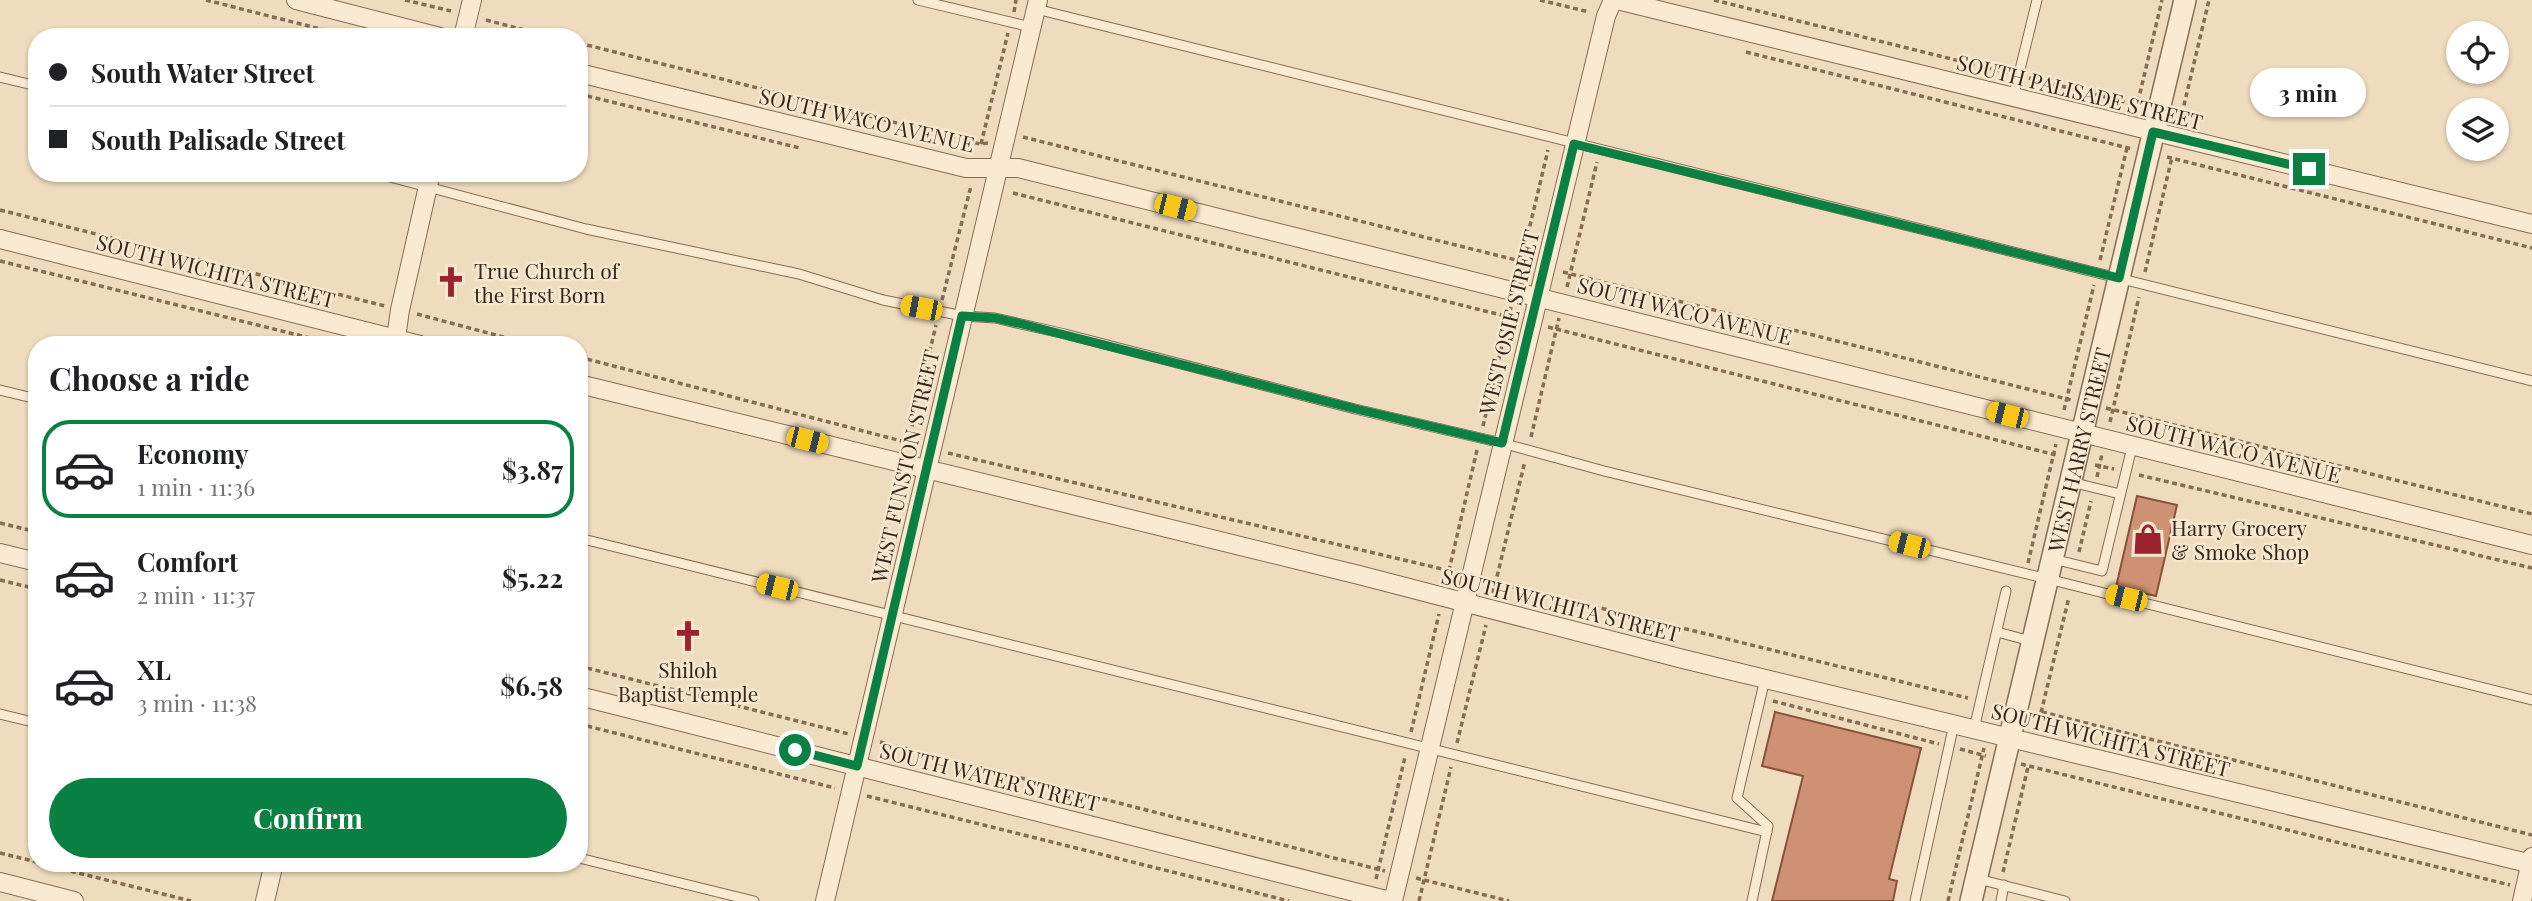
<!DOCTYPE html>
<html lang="en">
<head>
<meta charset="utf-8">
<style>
	:root { --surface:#fff; --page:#f2f2f2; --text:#202124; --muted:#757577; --line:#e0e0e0; --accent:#0b8043 }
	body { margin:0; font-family:"Playfair Display",serif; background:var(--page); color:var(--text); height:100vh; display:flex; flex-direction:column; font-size:26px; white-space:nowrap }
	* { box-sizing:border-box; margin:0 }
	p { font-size:23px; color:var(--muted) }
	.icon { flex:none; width:38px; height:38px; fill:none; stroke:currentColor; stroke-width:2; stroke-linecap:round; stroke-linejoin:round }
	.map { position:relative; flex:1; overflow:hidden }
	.details { position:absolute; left:28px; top:336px; width:560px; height:536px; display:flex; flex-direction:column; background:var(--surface); border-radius:28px; box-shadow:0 2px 5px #0004 }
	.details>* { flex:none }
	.banner { position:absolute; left:28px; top:28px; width:560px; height:154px; border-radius:28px; box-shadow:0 2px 5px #0004; display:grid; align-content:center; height:154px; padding:0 21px; background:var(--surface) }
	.fabs { position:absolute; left:2446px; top:21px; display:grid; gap:14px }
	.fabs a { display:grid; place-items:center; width:63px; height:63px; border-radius:50%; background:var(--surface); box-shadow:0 2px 5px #0004; font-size:35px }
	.end { position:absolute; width:32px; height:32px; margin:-16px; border:9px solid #0b8043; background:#fff; box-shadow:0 0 0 4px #fff }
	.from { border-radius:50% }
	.bubble { position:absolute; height:49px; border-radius:24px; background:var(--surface); box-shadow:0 2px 5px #0004; font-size:23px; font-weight:700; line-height:49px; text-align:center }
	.car { position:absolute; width:21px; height:42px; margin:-21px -10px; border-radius:9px; box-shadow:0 0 5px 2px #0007; background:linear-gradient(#f5c518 24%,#345 0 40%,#f5c518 0 76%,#345 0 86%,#f5c518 0) }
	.banner b { display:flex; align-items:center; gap:24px; height:66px; font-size:26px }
	.banner b+b { border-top:2px solid var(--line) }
	.banner i { width:18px; height:18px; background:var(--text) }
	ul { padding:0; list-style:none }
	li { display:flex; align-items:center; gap:21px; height:98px; margin:0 14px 10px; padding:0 7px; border:4px solid transparent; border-radius:28px }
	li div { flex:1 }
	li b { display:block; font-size:26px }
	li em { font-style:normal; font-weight:700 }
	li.selected { border-color:var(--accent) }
	li>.icon { width:63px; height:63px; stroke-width:1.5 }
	h2 { padding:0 21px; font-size:32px; line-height:84px }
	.cta { display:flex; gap:14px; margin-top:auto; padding:14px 21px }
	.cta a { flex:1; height:80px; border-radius:42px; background:var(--accent); color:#fff; font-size:28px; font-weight:700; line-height:80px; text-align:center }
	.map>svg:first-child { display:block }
</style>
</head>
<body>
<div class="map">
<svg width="2532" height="901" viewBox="0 0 2532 901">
	<rect width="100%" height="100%" fill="#efdcbe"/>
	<g fill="#cf9173" stroke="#88533b" stroke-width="2">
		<path d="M2137,496L2177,505L2156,596L2116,587Z"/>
		<path d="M1775,712L1921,748L1889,879L1897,881L1893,901H1772L1803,776L1762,766Z"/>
	</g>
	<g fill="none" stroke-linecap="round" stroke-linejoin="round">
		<defs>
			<g id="service">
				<path d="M918,0L1031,27"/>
				<path d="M1036,9L2532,381"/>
				<path d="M0,77L37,86"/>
				<path d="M2013,98L2037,0"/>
				<path d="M375,173L586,229L799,274L883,300L963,316L995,318L1065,334L1355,409L1502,443L1604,471L2048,579L2532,700"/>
				<path d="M0,390L37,399"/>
				<path d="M2071,482L2120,494"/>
				<path d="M579,538L1767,832"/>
				<path d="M2053,559L2102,571L2132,447"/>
				<path d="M1997,632L2031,641"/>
				<path d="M0,714L37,723"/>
				<path d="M1974,729L2006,591"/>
				<path d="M579,858L754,901"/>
				<path d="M1978,879L2065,901"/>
				<path d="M1752,901L1768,826L1737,798L1765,679"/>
				<path d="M1915,901L1954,724"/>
				<path d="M2001,901L2004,885"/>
			</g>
			<g id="minor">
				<path d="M296,0L440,37"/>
				<path d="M1617,0L2532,224"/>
				<path d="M463,37L472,0"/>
				<path d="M579,73L966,168H1018L2532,545"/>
				<path d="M0,239L420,345"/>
				<path d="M395,345L400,310L431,173"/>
				<path d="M579,384L1359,575L1683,659L2532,864"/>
				<path d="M0,553L37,562"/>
				<path d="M579,696L1390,901"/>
				<path d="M0,882L74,901"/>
				<path d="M265,901L274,863"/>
				<path d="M825,901L1038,0"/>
				<path d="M1393,901L1606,16L1613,0"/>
				<path d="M2522,901L2532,857"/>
			</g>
			<g id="tertiary">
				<path id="s1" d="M1971,901L2185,0"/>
			</g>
		</defs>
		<use href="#service" stroke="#886c56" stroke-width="11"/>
		<use href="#minor" stroke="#886c56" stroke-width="20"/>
		<use href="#tertiary" stroke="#886c56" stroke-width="24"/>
		<g stroke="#886c56" stroke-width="3.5" stroke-dasharray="5 3.5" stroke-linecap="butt">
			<path d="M206,0L352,37"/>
			<path d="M405,0L451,11"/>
			<path d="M1540,0L1589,12"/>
			<path d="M1714,0L2008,73"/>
			<path d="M1014,12L1016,0"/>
			<path d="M486,20L552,37"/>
			<path d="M579,43L980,144L988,143"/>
			<path d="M1746,52L2132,149"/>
			<path d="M2029,78L2137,105"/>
			<path d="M579,94L800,148"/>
			<path d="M2136,110L2162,0"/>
			<path d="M2180,122L2209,0"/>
			<path d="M1023,137L1528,263"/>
			<path d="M981,144L1008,33"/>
			<path d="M2167,157L2532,248"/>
			<path d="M1013,193L1517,319"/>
			<path d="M0,210L385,306"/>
			<path d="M2100,260L2127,148"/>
			<path d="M0,261L338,345"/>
			<path d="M1563,272L2071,400"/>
			<path d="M2145,272L2172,157"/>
			<path d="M1518,276L1548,150"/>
			<path d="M1567,287L1597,162"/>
			<path d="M942,300L971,186"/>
			<path d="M417,314L533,345"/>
			<path d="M1548,327L2056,455"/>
			<path d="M579,357L917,445"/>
			<path d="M2106,408L2532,514"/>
			<path d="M2064,410L2094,285"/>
			<path d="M2110,422L2139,297"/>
			<path d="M1483,426L1511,307"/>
			<path d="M1531,437L1559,318"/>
			<path d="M908,443L936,325"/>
			<path d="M948,453L1455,572"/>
			<path d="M2095,465L2114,469"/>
			<path d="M2139,475L2532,568"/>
			<path d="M2097,477L2102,454"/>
			<path d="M0,523L37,532"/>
			<path d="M2079,552L2091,501"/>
			<path d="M2028,563L2056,444"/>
			<path d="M1447,579L1477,450"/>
			<path d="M0,580L37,589"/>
			<path d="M1486,580L1968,698"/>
			<path d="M1493,593L1525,461"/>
			<path d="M579,666L849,734"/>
			<path d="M1773,701L1939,744"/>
			<path d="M2042,712L2532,835"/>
			<path d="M579,724L835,788"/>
			<path d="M2037,729L2069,597"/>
			<path d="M1411,732L1439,614"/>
			<path d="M880,742L1385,871"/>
			<path d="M1457,743L1486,625"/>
			<path d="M1960,749L1986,756"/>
			<path d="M2021,764L2510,885"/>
			<path d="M867,796L1289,901"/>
			<path d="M0,853L37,862"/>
			<path d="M38,863L191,901"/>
			<path d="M2003,872L2028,767"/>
			<path d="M1416,878L1509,901"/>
			<path d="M1376,879L1405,757"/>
			<path d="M1419,901L1451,767"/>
			<path d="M1948,901L1984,748"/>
		</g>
		<use href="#service" stroke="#faead1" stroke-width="9"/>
		<use href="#minor" stroke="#faead1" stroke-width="18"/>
		<use href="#tertiary" stroke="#faead1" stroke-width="21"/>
	</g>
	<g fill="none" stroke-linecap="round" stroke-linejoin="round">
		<path stroke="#0b8043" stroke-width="9" d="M795,750L857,766L962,316L995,318L1018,323L1356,409L1502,443L1574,144L2119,278L2153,132L2309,169"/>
	</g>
	<defs>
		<symbol id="church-bare" viewBox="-9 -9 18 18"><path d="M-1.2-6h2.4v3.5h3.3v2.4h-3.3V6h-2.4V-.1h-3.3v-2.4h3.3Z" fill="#992430" stroke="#f6e7ce" stroke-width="2.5" paint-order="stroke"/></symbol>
		<symbol id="shop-bare" viewBox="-9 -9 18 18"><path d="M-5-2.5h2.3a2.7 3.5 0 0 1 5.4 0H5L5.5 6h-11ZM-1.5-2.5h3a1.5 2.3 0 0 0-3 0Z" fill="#992430" stroke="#f6e7ce" stroke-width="2.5" paint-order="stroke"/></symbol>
	</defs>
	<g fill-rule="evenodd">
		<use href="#church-bare" x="429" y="260" width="44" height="44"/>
		<use href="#shop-bare" x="2126" y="517" width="44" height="44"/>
		<use href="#church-bare" x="666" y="614" width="44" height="44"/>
	</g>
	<g text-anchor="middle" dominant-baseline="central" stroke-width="5" stroke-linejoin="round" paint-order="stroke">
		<g font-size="21" fill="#37261c" stroke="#f6e7ce">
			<text transform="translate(2080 91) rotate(14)">SOUTH PALISADE STREET</text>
			<text transform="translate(867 119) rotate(13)">SOUTH WACO AVENUE</text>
			<text transform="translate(216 270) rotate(14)">SOUTH WICHITA STREET</text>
			<text transform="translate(1685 310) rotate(14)">SOUTH WACO AVENUE</text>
			<text transform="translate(1508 322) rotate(-76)">WEST OSIE STREET</text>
			<text transform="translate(2234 448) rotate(14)">SOUTH WACO AVENUE</text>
			<text stroke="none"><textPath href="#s1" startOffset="464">WEST HARRY STREET</textPath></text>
			<text transform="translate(904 466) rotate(-77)">WEST FUNSTON STREET</text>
			<text transform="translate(1561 604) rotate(14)">SOUTH WICHITA STREET</text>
			<text transform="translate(2111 739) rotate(14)">SOUTH WICHITA STREET</text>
			<text transform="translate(990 776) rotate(14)">SOUTH WATER STREET</text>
		</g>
		<g font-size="21" fill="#37261c" stroke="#f6e7ce" text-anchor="start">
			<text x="474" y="270">True Church of<tspan x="474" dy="24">the First Born</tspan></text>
			<text x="2171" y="527">Harry Grocery<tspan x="2171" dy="24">&amp; Smoke Shop</tspan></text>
			<text x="688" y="669" text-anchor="middle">Shiloh<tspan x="688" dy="24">Baptist Temple</tspan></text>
		</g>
	</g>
</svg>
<div class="fabs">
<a><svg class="icon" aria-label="locate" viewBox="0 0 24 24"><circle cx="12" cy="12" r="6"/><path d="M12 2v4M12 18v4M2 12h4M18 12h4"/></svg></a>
<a><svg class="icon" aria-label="layers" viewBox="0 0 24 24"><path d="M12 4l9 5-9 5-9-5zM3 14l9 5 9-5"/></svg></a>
</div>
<i class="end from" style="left:795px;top:750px"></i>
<i class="end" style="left:2309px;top:169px"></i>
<div class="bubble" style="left:2250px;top:68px;width:116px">3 min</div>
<i class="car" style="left:1175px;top:207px;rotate:104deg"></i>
<i class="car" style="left:921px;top:308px;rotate:281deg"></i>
<i class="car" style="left:2007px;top:415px;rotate:284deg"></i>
<i class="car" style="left:807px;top:440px;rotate:104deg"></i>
<i class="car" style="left:1909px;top:545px;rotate:284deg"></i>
<i class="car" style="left:777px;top:587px;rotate:284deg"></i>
<i class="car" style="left:2126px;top:598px;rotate:284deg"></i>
<div class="banner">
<b><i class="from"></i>South Water Street</b>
<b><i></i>South Palisade Street</b>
</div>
<section class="details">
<h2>Choose a ride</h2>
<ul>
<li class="selected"><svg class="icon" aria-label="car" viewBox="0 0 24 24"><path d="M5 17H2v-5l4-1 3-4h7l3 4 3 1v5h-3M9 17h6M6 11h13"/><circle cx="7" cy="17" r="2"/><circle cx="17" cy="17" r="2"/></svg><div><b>Economy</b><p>1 min · 11:36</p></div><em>$3.87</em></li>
<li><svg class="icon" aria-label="car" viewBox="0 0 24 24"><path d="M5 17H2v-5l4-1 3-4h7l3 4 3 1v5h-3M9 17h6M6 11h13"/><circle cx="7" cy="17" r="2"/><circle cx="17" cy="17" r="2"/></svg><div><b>Comfort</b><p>2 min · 11:37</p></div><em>$5.22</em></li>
<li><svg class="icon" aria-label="car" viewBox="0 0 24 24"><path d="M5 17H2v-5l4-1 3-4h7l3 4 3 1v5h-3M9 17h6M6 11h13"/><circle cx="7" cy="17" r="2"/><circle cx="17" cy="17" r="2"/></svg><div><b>XL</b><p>3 min · 11:38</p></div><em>$6.58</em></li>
</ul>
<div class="cta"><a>Confirm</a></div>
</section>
</div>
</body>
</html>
